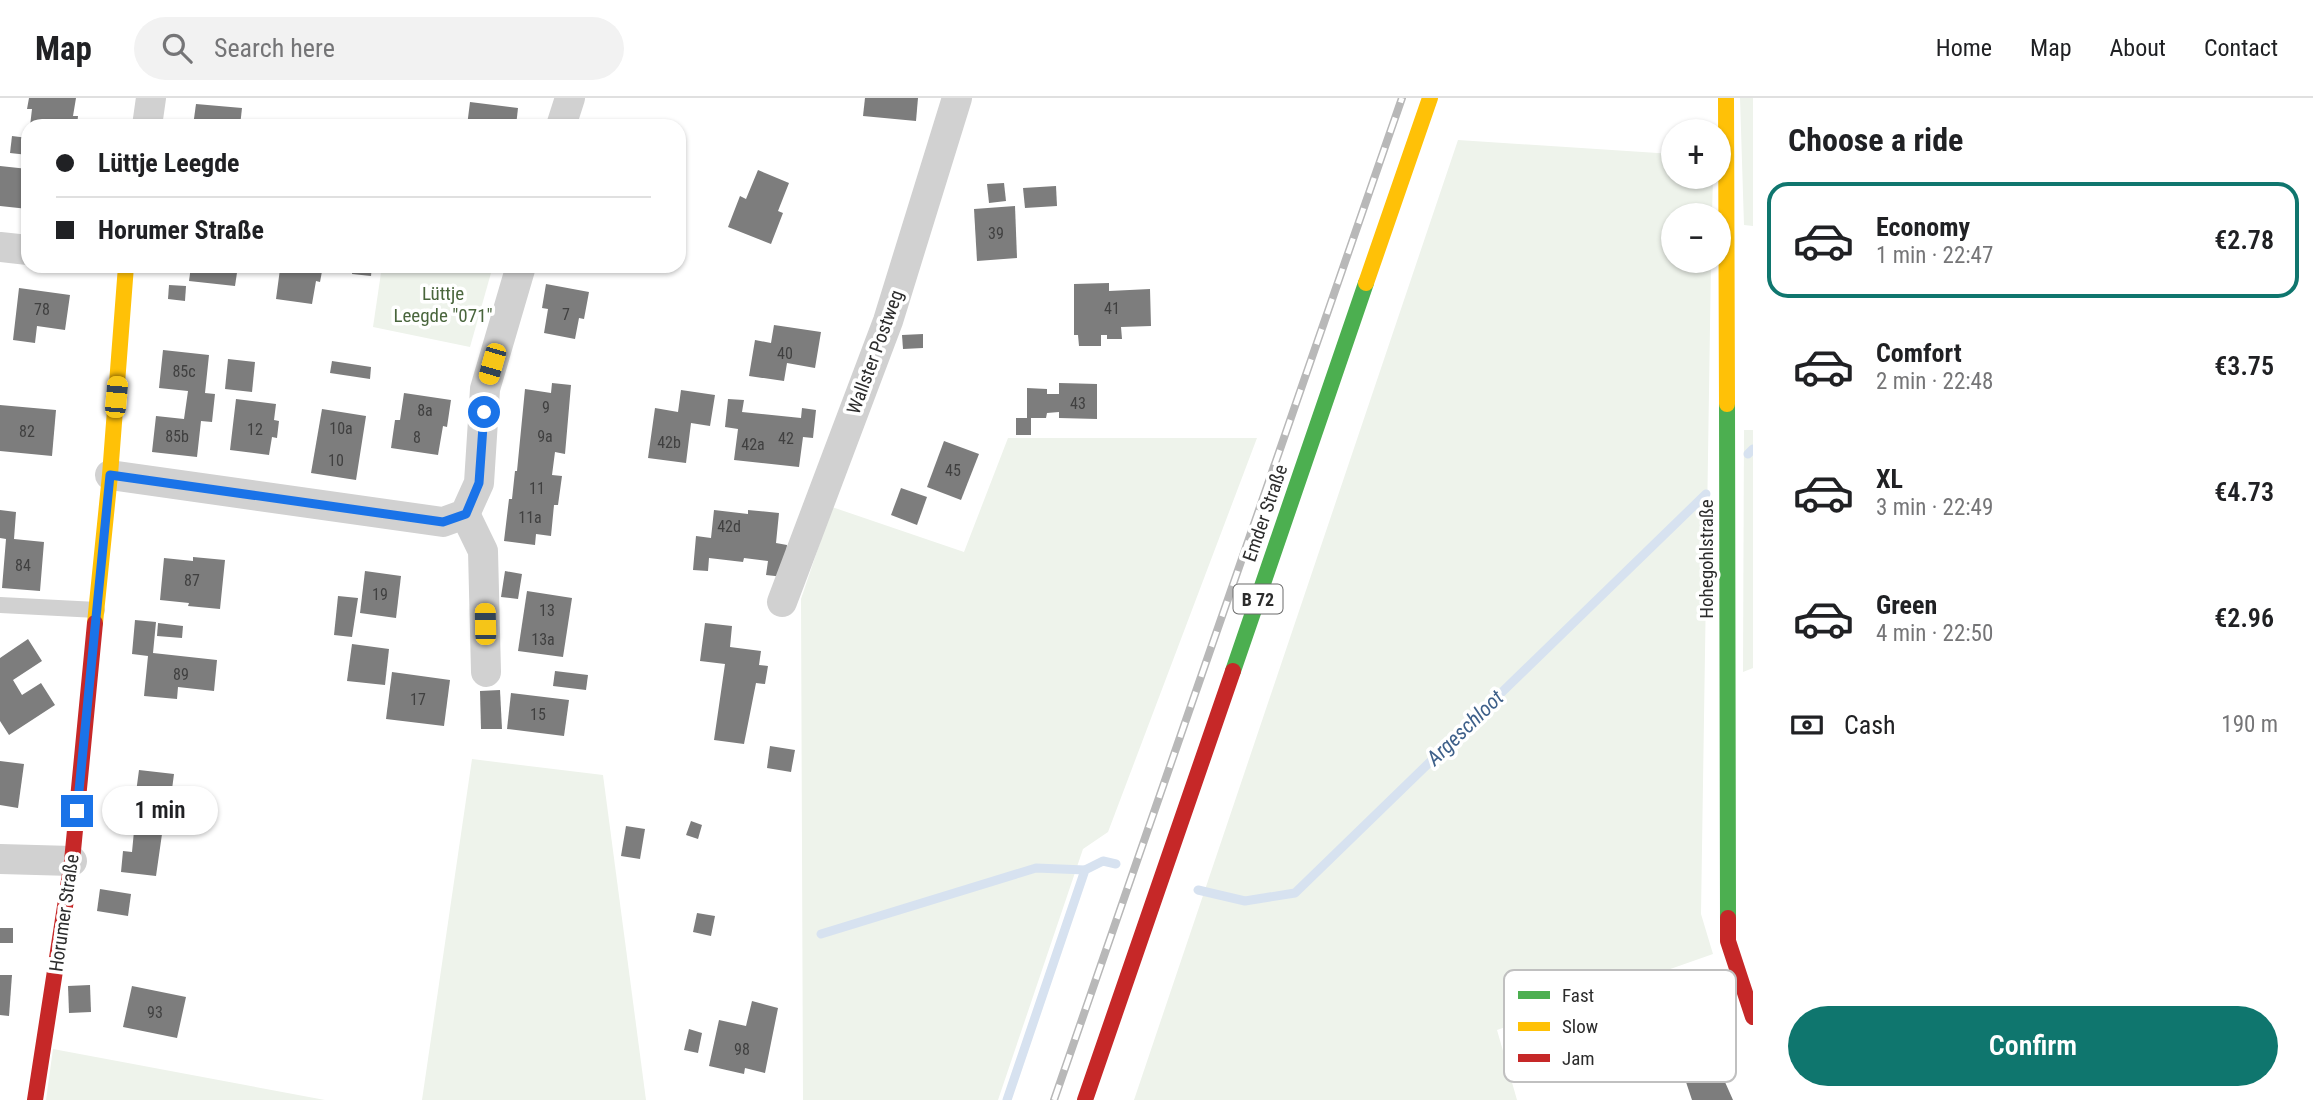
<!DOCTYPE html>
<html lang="en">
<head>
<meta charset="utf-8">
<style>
	:root { --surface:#fff; --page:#f2f2f2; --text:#202124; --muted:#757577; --line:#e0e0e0; --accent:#0f766e }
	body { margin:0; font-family:"Roboto Condensed",sans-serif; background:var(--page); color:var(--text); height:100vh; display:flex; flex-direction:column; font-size:26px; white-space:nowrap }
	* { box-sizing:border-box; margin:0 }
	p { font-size:23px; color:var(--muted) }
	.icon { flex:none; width:38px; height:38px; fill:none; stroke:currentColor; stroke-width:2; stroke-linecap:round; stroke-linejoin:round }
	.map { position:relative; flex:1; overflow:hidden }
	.sheet { display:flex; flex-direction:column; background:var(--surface); width:560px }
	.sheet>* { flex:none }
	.top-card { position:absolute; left:21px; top:21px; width:665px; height:154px; border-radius:21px; box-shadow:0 2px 5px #0004; display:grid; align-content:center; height:154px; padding:0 35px; background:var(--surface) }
	.buttons { position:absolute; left:1661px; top:21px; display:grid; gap:14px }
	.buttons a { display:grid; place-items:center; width:70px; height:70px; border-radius:50%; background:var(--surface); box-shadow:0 2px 5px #0004; font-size:35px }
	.end { position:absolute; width:32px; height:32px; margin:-16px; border:9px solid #1a73e8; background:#fff; box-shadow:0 0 0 4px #fff }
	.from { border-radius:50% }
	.bubble { position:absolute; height:49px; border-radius:24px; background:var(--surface); box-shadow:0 2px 5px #0004; font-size:23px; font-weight:600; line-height:49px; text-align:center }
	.car { position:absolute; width:21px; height:42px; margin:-21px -10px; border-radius:9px; box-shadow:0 0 5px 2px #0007; background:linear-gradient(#f5c518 24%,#345 0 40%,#f5c518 0 76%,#345 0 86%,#f5c518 0) }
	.top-card b { display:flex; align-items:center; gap:24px; height:66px; font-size:26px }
	.top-card b+b { border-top:2px solid var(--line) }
	.top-card i { width:18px; height:18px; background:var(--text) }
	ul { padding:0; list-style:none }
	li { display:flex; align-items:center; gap:21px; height:116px; margin:0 14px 10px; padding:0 21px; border:4px solid transparent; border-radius:21px }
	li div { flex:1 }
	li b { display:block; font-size:26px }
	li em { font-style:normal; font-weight:600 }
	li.selected { border-color:var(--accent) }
	li>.icon { width:63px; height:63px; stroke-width:1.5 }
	h2 { padding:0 35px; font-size:32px; line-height:84px }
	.pay { display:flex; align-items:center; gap:18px; height:77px; padding:0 35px; font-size:26px }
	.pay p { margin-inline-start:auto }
	.button { display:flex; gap:14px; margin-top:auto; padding:14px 35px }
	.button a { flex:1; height:80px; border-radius:42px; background:var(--accent); color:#fff; font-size:28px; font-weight:600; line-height:80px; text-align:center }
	header { display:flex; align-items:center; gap:42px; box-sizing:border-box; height:98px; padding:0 35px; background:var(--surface); border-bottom:2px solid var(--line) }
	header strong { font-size:33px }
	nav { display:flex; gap:38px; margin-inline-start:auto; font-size:24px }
	.search { width:490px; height:63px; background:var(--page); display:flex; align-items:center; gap:18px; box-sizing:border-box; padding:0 24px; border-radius:38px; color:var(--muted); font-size:26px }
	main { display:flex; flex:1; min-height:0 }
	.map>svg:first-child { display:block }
</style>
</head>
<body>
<header>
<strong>Map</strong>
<div class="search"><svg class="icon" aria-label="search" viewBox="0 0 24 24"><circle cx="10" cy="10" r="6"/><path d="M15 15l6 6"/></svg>Search here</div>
<nav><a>Home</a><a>Map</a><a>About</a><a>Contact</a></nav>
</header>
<main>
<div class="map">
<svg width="1753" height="1002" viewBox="0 0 1753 1002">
	<rect width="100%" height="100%" fill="#fff"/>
	<g fill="#eef3eb">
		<path d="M1740,0H1753V128L1744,127Z"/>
		<path d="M1458,42L1673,56V79H1713L1712,117H1673V163H1711L1701,816L1713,856L1497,932L1517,1002H1134Z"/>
		<path d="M382,168H493L470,249L373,229Z"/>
		<path d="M1744,332H1753V570L1743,574Z"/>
		<path d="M1008,340H1257L1108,734L1083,751L998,1002H803L801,501L832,409L964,454Z"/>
		<path d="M472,661L603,677L646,1002H422Z"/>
		<path d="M53,951L325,1002H46Z"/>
	</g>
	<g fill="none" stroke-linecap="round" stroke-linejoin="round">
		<g stroke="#d7e2f0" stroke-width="9">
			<path d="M1748,356L1753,351"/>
			<path d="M1198,792L1245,803L1295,795L1706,396"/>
			<path d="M821,836L1036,770L1085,772"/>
			<path d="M1007,1002L1085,772L1103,763L1116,766"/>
		</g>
	</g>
	<g fill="#7d7d7d">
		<path d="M29,0H76L73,18H78L77,28H30L32,11H27Z"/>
		<path d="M865,0H918L916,23L863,18Z"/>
		<path d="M470,4L518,10L516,28H467Z"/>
		<path d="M196,6L242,10L240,28H193Z"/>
		<path d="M599,22L627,27V28H598Z"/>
		<path d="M12,38L28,40V57L10,55Z"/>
		<path d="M0,68L28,71V111L0,108Z"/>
		<path d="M758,72L789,85L778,113L783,115L771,146L728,129L740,98L746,101Z"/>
		<path d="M1004,85L1006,103L989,105L987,86Z"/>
		<path d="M1056,88L1057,108L1025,110L1023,90Z"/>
		<path d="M1015,108L1017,160L977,163L974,111Z"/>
		<path d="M191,168H238L235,188L189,183Z"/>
		<path d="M275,168H323L320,184L316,183L312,206L276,201L280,171H275Z"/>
		<path d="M353,168H372L371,178L352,176Z"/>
		<path d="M1109,185V193L1150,191L1151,228L1121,229L1122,241H1107V237H1101V248H1079L1078,237H1074V186Z"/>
		<path d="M546,186L589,194L584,221L579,220L575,241L544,235L548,211L542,210Z"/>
		<path d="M169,187L186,188L185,203L168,201Z"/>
		<path d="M19,190L70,197L65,232L37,228L35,245L13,242Z"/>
		<path d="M774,227L821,234L815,270L787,265L784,283L749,278L755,242L771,245Z"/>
		<path d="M923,236V250L903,251L902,237Z"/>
		<path d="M163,252L209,257L205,295L215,296L212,324L201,323L197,359L152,354L156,318L184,321L188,293L159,290Z"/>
		<path d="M228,261L255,264L252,294L225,291Z"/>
		<path d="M332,263L371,269L370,281L330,275Z"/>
		<path d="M552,285L571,287L565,356L555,354L552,377L562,378L558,407H554L551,438L536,436L535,447L504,443L509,401H512L515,373H517L525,291L551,295Z"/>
		<path d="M1059,285L1097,286V321L1059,320V314L1047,315L1046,320H1031V337H1016V320H1027V290L1047,291V296H1059Z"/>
		<path d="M681,292L715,297L710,328L691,325L686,365L648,360L655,310L678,314Z"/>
		<path d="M404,295L451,302L447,329L443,328L438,357L391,350L395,322H400Z"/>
		<path d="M236,301L276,306L274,322L279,323L277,340L272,339L269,357L230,352Z"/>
		<path d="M728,301L744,302L742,314L801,320L802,310L816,312L813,340L803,339L799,369L734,362L738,331L725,329Z"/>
		<path d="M0,307L56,312L52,358L0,353Z"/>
		<path d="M322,311L366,318L356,382L311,375Z"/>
		<path d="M944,343L979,356L961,402L927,389Z"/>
		<path d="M901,390L927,399L917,427L891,417Z"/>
		<path d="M0,412L16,414L14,441L44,444L40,493L2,490L6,441L0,440Z"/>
		<path d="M714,412L748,416V412L779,415L776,445L787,447L784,479L766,477L768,463L744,460L743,464L709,460L708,473L693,472L696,438L711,440Z"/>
		<path d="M193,459L225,462L220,511L188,508L189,505L160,502L164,460L193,463Z"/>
		<path d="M365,473L401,478L396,520L360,515Z"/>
		<path d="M505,473L522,476L518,501L501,499Z"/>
		<path d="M527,493L572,500L563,559L518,553Z"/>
		<path d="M338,498L358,500L352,539L334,537Z"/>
		<path d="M135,522L156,524L153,555L217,562L214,593L178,589L177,601L144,598L148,558L132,556Z"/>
		<path d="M158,525L183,528L182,540L157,538Z"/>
		<path d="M705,525L732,528L730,549L761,553L759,567L768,568L765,586L756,585L744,646L714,642L725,566L700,563Z"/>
		<path d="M28,541L42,563L13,582L22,597L41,585L55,607L9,637L0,623V560Z"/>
		<path d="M352,546L389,551L385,587L347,583Z"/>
		<path d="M555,573L588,577L586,592L553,588Z"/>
		<path d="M392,574L450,582L444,628L386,621Z"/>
		<path d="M500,592L502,631H481L480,593Z"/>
		<path d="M511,595L569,602L564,638L507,631Z"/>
		<path d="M770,648L795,652L791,674L767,670Z"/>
		<path d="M0,663L24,666L18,710L0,707Z"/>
		<path d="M139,672L174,676L166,737L162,736L156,778L121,774L123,753L132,754L134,733L131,732Z"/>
		<path d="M691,723L702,727L698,741L686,737Z"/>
		<path d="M626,728L645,731L640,761L621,758Z"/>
		<path d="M100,791L131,796L128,818L97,813Z"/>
		<path d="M697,815L715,818L711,838L693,834Z"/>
		<rect x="0" y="830" width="13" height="15"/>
		<path d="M0,877H12L9,918L0,917Z"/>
		<path d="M90,887L91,914L69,915L68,888Z"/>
		<path d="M132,888L186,899L177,940L123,929Z"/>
		<path d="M752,903L778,910L765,975L745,970L744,976L709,968L719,922L746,928Z"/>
		<path d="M689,931L702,935L698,955L684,952Z"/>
		<path d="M1705,947L1716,977L1721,975L1733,1002H1692L1684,978L1665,985L1658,963Z"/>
	</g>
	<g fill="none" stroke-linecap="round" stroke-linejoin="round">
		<path stroke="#d1d1d1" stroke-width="16" d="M0,507L97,512"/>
		<g stroke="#d1d1d1" stroke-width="30">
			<path d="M147,28L151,0"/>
			<path d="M561,28L570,0"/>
			<path d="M0,149L28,152"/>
			<path d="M110,377L443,424L465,416L479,385L485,291L521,168"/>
			<path d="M465,416L483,453L486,574"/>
			<path d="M782,504L888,223L957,0"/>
			<path d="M0,761L72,763"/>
		</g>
		<g stroke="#4caf50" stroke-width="16">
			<path d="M1727,306L1728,820"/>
			<path d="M1233,573L1366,185"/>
		</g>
		<g stroke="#ffc107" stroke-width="16">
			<path d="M1726,0L1727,306"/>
			<path d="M1366,185L1430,0"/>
			<path d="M95,525L110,377L126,168"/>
		</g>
		<g stroke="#c62828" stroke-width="16">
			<path d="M1728,820V843L1753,919"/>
			<path d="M35,1002L72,763L95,525"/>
			<path d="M1085,1002L1233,573"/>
		</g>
		<defs>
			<path id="rail" d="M1054,1002L1402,0"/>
		</defs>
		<use href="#rail" stroke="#b8b8b8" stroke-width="8"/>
		<use href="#rail" stroke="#fff" stroke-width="5" stroke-dasharray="16" stroke-linecap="butt"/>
	</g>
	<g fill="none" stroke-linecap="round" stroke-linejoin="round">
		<path stroke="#1a73e8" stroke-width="9" d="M77,713L110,377L443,424L466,416L479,385L484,314"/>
	</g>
	<g text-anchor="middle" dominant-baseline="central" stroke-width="7" stroke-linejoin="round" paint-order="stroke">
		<g font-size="16" fill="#404040">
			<text x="996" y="135">39</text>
			<text x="1112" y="210">41</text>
			<text x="42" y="211">78</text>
			<text x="566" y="216">7</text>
			<text x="785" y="255">40</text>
			<text x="184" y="273">85c</text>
			<text x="1078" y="305">43</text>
			<text x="546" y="309">9</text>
			<text x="425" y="312">8a</text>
			<text x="341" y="330">10a</text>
			<text x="255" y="331">12</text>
			<text x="27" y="333">82</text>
			<text x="177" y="338">85b</text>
			<text x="545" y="338">9a</text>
			<text x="417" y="339">8</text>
			<text x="786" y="340">42</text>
			<text x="669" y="344">42b</text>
			<text x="753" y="346">42a</text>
			<text x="336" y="362">10</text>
			<text x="953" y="372">45</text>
			<text x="537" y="390">11</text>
			<text x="530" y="419">11a</text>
			<text x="729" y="428">42d</text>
			<text x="23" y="467">84</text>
			<text x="192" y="482">87</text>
			<text x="380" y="496">19</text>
			<text x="547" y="512">13</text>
			<text x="543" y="541">13a</text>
			<text x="181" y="576">89</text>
			<text x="418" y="601">17</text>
			<text x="538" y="616">15</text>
			<text x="155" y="914">93</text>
			<text x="742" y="951">98</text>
		</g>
		<rect fill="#fff" stroke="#6b6b6b" stroke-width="2" x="1233.5" y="486.5" width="49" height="29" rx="5"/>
		<g font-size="18" font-weight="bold" fill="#2c2c2c">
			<text x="1258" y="501">B 72</text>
		</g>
		<g font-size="19" fill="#49653c" stroke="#fff">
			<text x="443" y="195">Lüttje<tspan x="443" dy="22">Leegde "071"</tspan></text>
		</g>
		<g font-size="19" fill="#2c2c2c" stroke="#fff">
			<text transform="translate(875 254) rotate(-70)">Wallster Postweg</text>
			<text transform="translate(1265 415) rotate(-71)">Emder Straße</text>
			<text transform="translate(1706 461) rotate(-90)">Hohegohlstraße</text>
			<text transform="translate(64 815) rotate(-82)">Horumer Straße</text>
		</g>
		<g font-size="21" font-style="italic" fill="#3e608a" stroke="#fff">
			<text transform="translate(1465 630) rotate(-44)">Argeschloot</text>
		</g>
	</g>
	<rect x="1504" y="872" width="232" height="112" rx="10" fill="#fff" stroke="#c0c0c0" stroke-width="2"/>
	<rect x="1518" y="893" width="32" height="8" fill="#4caf50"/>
	<rect x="1518" y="924" width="32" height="9" fill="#ffc107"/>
	<rect x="1518" y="956" width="32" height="8" fill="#c62828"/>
	<g font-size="19" fill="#2c2c2c">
		<text x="1562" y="904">Fast</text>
		<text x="1562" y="935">Slow</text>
		<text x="1562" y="967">Jam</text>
	</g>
</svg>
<div class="buttons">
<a>+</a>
<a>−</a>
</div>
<i class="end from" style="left:484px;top:314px"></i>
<i class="end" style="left:77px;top:713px"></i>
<div class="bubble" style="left:102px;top:688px;width:116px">1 min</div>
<i class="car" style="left:492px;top:266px;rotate:196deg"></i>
<i class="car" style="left:116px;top:299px;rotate:5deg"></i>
<i class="car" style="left:485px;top:526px;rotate:359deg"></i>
<div class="top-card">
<b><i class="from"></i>Lüttje Leegde</b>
<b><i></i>Horumer Straße</b>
</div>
</div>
<section class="sheet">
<h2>Choose a ride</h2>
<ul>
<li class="selected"><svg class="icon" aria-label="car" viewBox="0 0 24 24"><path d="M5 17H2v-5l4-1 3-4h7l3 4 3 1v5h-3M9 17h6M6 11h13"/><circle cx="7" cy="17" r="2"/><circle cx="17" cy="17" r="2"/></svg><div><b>Economy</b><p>1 min · 22:47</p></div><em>€2.78</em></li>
<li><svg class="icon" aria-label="car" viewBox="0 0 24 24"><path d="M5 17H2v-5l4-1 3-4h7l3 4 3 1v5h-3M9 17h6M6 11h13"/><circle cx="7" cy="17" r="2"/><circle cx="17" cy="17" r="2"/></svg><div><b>Comfort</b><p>2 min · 22:48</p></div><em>€3.75</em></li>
<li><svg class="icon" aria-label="car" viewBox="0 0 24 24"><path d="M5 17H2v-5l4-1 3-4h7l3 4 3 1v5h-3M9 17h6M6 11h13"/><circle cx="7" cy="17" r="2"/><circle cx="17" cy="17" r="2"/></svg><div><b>XL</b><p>3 min · 22:49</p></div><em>€4.73</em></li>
<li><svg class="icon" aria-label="car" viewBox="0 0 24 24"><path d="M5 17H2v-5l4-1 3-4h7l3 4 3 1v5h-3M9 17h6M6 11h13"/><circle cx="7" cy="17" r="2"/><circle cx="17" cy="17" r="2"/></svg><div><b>Green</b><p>4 min · 22:50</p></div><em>€2.96</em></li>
</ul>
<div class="pay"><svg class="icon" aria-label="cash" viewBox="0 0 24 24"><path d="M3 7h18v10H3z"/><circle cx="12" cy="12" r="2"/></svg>Cash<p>190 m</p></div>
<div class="button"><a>Confirm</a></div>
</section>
</main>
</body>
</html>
